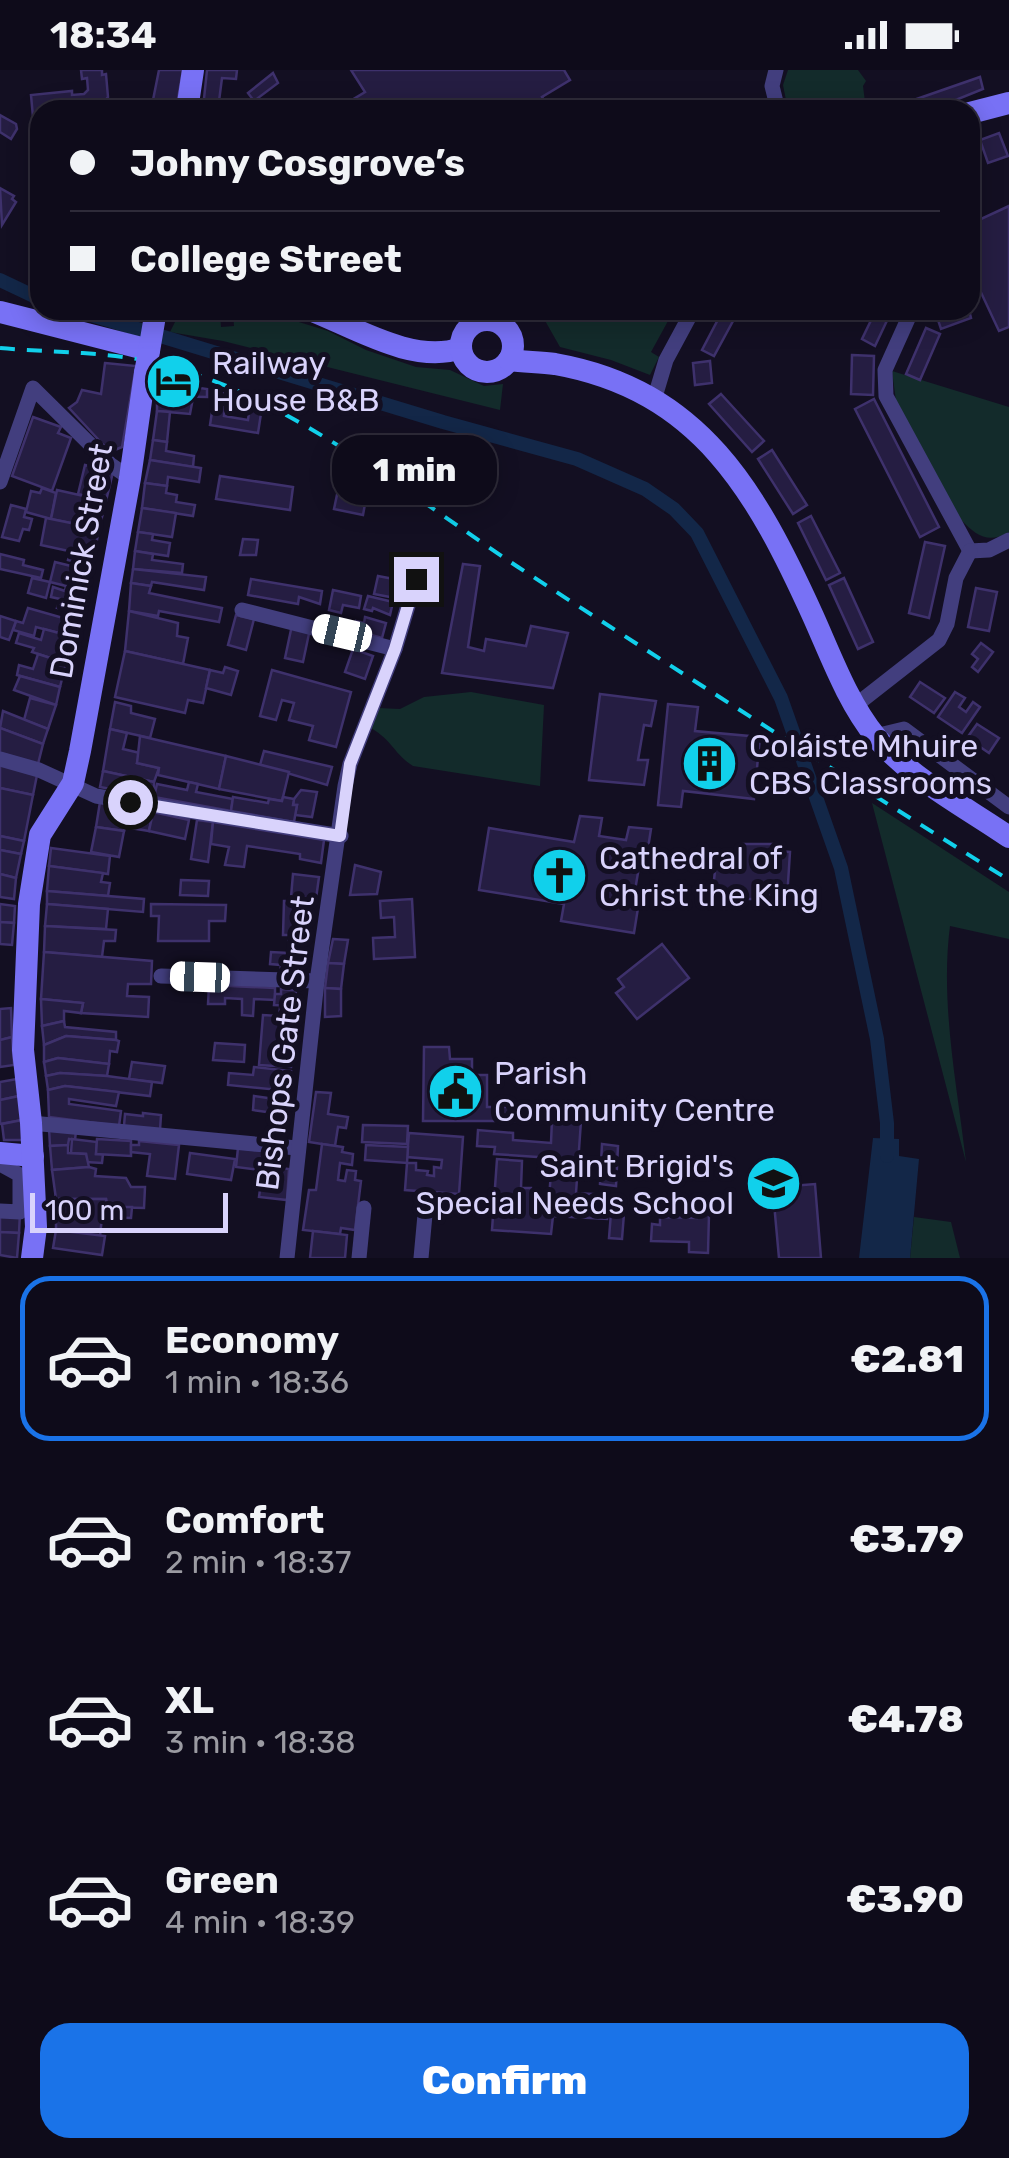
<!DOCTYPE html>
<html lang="en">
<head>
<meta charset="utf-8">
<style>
	:root { --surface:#0e0b1a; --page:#171423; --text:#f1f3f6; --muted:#9b9ba2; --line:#2e2b39; --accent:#1a73e8 }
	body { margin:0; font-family:Rubik,sans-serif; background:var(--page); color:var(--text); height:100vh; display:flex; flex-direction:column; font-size:38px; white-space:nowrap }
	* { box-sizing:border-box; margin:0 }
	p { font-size:32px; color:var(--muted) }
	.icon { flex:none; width:55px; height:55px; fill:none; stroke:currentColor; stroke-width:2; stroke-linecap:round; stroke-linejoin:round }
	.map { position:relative; height:1188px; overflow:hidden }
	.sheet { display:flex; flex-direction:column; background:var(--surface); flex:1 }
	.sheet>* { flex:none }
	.top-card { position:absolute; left:30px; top:30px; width:950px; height:220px; border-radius:30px; box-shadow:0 5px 25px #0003,0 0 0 2px var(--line); display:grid; align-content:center; height:220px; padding:0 40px; background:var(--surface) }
	.scale { position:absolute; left:30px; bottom:25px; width:198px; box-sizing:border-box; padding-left:10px; border:5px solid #d9d3fc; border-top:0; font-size:28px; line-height:35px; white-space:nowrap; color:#d9d3fc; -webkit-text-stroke:8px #130f22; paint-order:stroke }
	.end { position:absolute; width:45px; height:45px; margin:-22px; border:12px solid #d9d3fc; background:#111; box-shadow:0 0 0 5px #111 }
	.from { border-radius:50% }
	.bubble { position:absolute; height:70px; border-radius:30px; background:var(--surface); box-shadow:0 5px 25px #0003,0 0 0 2px var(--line); font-size:32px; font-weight:800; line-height:70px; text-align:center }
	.car { position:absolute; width:30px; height:60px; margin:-30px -15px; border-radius:12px; box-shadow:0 0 8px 2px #0007; background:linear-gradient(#fff 24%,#345 0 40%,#fff 0 76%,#345 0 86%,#fff 0) }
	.top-card b { display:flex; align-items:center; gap:35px; height:95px; font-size:38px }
	.top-card b+b { border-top:2px solid var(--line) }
	.top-card i { width:25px; height:25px; background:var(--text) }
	ul { padding:18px 0 0; list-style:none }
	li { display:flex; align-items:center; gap:30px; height:165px; margin:0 20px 15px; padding:0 20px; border:5px solid transparent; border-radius:30px }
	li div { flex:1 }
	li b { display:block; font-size:38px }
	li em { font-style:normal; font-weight:800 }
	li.on { border-color:var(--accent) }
	li>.icon { width:90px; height:90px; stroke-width:1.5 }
	.action { display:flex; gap:20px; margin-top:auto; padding:20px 40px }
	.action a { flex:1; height:115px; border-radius:30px; background:var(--accent); color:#fff; font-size:40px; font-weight:800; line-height:115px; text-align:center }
	.status { display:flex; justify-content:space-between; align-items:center; height:70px; padding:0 50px; background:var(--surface); direction:ltr }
	.status svg { height:28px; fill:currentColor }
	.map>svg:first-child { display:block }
</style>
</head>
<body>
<div class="status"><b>18:34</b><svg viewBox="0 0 49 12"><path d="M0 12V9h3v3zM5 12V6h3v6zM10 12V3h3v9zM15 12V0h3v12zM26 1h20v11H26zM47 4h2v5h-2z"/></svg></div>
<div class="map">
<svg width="1009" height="1188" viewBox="0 0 1009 1188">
	<rect width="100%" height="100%" fill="#130f22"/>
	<g fill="#132b2b">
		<path d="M788,0H858L866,11L863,16L866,40H788L783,15Z"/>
		<path d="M539,240H674L651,282L659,287L650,305L611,290L560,277Z"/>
		<path d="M233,243L273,244L328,261L366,280L416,297L450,300L484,316L503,314L500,340L223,271L170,262L179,244H220L221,257L234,256Z"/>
		<path d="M892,301L1009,337V462C988,474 977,466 961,450L896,331Z"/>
		<path d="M471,622L544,635L540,716L413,696C393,683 394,672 371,658L378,638L400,639L424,627Z"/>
		<path d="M872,733L1009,822V869L950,856C940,933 957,1014 966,1092Z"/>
		<path d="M914,1147L951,1152L960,1188H910Z"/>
	</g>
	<path fill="#132748" d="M873,1068L899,1069V1086L919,1089L910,1188H859Z"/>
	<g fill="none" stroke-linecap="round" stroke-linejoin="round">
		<g stroke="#132748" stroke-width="14">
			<path d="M0,210L40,229"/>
			<path d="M75,240L443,352L577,389L645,419L674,439L697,463L781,628L841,798L877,969L887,1053V1086"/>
		</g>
	</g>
	<g fill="#251d42" stroke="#3e316c" stroke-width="2.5">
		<path d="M81,0H102V5L106,4L108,27L97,40H40V47H33L31,25L72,21V25L84,24L88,20L87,8L82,9Z"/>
		<path d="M159,0H183L176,40H151Z"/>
		<path d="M207,0H237L236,9L222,8L218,39L203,38Z"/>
		<path d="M351,0H564L570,10L542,27L550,40H351L347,33L365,22Z"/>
		<path d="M273,3L278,13L254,31L248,23Z"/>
		<path d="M980,7L983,19L931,40H885Z"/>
		<path d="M0,45L16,54L17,59L11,69L0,62Z"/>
		<path d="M999,63L1008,86L988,93L980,70Z"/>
		<path d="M0,118L14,126L12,129L16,132L2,155Z"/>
		<path d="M1009,136V257L999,261L970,199V154Z"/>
		<path d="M723,240H739L714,286L702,280Z"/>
		<path d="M876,240H892L875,276L862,269Z"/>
		<path d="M945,240H969L971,248L941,259L936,244Z"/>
		<path d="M926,258L940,264L920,310L906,304Z"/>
		<path d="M852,285L874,286L873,325L851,324Z"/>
		<path d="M710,291L712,313L695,315L693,293Z"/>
		<path d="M105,293L136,296L122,377L110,382L69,338L77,332L82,320L101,324Z"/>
		<path d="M162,300L186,307V316L207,319V327L157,326Z"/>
		<path d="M215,322L227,324L224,346L248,350L250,335L262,337L258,363L210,355Z"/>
		<path d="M721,324L764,371L752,382L709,334Z"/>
		<path d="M157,326L193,328L190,344L157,341Z"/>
		<path d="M874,329L939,457L920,467L855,339Z"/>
		<path d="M157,341L170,342L167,372L153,370Z"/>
		<path d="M33,347L61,357L58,363L71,368L52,421L12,406Z"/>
		<path d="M153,370L167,372L166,381L194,386L193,397L150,390Z"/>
		<path d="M772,380L807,435L793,444L758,389Z"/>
		<path d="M150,390L201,398L199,412L168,407L167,416L145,413Z"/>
		<path d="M85,395L113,402L106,431L78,424Z"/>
		<path d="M220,406L293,417L290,440L216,429Z"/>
		<path d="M145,413L167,416L166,423L177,425L176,432L195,435L193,446L142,438Z"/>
		<path d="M345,414L363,417L361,433L365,434L363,445L334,439L338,420L344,421Z"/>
		<path d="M42,418L56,423L51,449L26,442L31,421L40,423Z"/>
		<path d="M57,420L106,431L99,459L51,449Z"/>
		<path d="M11,435L26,439L24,447L32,449L29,460L23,459L19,471L2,467Z"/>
		<path d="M142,438L176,443L172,467L138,462Z"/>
		<path d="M811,446L840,503L826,510L798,453Z"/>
		<path d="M46,448L76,454L75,460L83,462L85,456L99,459L94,486L78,483V479L73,478V482L41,475Z"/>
		<path d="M138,462L153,464L152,470L170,473L168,486L135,481Z"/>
		<path d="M243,469L258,470L256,485H240Z"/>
		<path d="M925,472L945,476L929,548L909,543Z"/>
		<path d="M70,481L94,486L91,501L76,498L77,492L68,490Z"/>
		<path d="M135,481L153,484L152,490L183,494L182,503L133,499Z"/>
		<path d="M0,484L24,490L23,495L43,500L41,508L0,499Z"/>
		<path d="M55,492L91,501L86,521L50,512Z"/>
		<path d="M463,494L480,496L468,577L484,581L486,569L526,576L531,556L568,563L553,618L442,603Z"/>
		<path d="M133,499L206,507L204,520L152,512L151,516L131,513Z"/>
		<path d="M378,506L399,510L395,528L374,524Z"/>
		<path d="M32,508L50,512L46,528L28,523Z"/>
		<path d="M844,508L873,572L858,579L829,515Z"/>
		<path d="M251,509L322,521L320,534L299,527L298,534L248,525Z"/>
		<path d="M131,513L151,516L149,523L222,538L219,552L159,541L158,546L129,541Z"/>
		<path d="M66,516L86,521L80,544L57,538L60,529L51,527L53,517L65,521Z"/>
		<path d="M976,518L997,522L989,561L968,557Z"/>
		<path d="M333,520L361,526L359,538L343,535L341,543L329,540Z"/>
		<path d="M368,526L393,532L390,545L373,538L372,541L364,539Z"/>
		<path d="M28,538L63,548L65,540L80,544L74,567L36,557L34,566L13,560L16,551L23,553Z"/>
		<path d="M129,541L178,553L177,566L188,568L183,594L125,581Z"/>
		<path d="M236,545L254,549L246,580L228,575Z"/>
		<path d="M0,546L16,551L9,570L0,567Z"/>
		<path d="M365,547L386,553L382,568L354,560L356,551L364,553Z"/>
		<path d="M292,555L310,559L303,592L285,588Z"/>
		<path d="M44,559L74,567L66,593L32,582L34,578L16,573L19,563L41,570Z"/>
		<path d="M981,573L993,582L978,602L972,597L978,589L972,584Z"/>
		<path d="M353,579L373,586L365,609L345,602Z"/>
		<path d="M125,581L210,600L203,633L188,630L185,643L115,627Z"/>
		<path d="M38,584L66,593L60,617L17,605L19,595L33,599Z"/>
		<path d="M225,597L238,601L231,625L206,618L210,600L223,603Z"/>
		<path d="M272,600L351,622L336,677L309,670L313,656L289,650L294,633L282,630L276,650L260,646Z"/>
		<path d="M20,606L60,617L56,635L14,620Z"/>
		<path d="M920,612L945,628L934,643L910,627Z"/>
		<path d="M955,622L965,628L959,637L966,642L973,632L980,637L962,663L938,647Z"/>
		<path d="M600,624L656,631L651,656L644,655L638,690H648L644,715L589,710Z"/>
		<path d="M30,628L56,635L48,659L24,650Z"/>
		<path d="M115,632L131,636V643L155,649L150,668L110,659Z"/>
		<path d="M668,634L698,637L695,661L760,667L754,729L683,721L681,737L658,735Z"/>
		<path d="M3,641L48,659L43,674L0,658Z"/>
		<path d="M977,654L999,668L989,683L967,668Z"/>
		<path d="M0,658L43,674L38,694L0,683Z"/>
		<path d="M110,659L127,663L123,679L140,683L137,693L159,698L154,712L103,701Z"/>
		<path d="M140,666L226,686L219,719L158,705L159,698L137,693Z"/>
		<path d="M264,681L332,697L327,715L260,695Z"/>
		<path d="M226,686L289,702L282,731L219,719Z"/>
		<path d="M0,693L37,705L33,725L0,718Z"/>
		<path d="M103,701L154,712V727L100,717Z"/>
		<path d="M189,712L198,714L196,722L233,729L231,741L154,727L157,714L187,720Z"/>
		<path d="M0,718L33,725L24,771L0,766Z"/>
		<path d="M301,720L317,722L312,747L295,745L297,735H293L294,729Z"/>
		<path d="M233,727L268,733L269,729L282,731L283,727L294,729L293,735H297L294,752L231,741Z"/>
		<path d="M100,732L128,737L124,761L96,757Z"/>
		<path d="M128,737L153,742L149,761L124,757Z"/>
		<path d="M153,742L189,750L185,769L149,761Z"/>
		<path d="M580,746L602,748L599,766L626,770L629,757L651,759L646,791H640L632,838H638L634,863L561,851L564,834L479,820L489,758L574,772Z"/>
		<path d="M197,750L213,752L208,792L191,789Z"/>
		<path d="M213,752L324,770L321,793L300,789V784L247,776L244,797L225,795L229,777L211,774Z"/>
		<path d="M96,757L124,761L119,787L91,782Z"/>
		<path d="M0,766L24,771L21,784L0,780Z"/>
		<path d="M740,774H776L775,781L790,782L787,829H712L716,791H739Z"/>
		<path d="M51,778L110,786L108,804L49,796Z"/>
		<path d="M0,780L21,784L16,808L0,804Z"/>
		<path d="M355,795L381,802L377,824L350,825Z"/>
		<path d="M49,796L103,803L101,812L110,813L108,826L47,821Z"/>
		<path d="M0,804L16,808L14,829L0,827Z"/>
		<path d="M293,804L319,807L316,829L291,827Z"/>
		<path d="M181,810L209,811L208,826L180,825Z"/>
		<path d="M47,821L144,829L143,842L47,834Z"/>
		<path d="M412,829L415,887L374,889L373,868L395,867L394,847L381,848L380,831Z"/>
		<path d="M284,831H303L302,865H283Z"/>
		<path d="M0,834L15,836L14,853L0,852Z"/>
		<path d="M47,834L108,839L106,859L45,856Z"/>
		<path d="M151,834L226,835L225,851H209V871H158L159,846H151Z"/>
		<path d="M0,852L14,853L12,875L0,874Z"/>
		<path d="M45,856L116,860L115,871H104L102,887L44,882Z"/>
		<path d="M333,869L348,870L344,894L328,893Z"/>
		<path d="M289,871L305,872L304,904L280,902L281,895L270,894L271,882L289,883Z"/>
		<path d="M662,874L689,908L637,949L616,923L624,917L618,909Z"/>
		<path d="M44,882L152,891L151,914H128L127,926L149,927L148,947L81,943L83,933L41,929Z"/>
		<path d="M328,893L344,894L341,919L325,918Z"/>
		<path d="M209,915L275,918V930L254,929L253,946L242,945V929L225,928V934H208Z"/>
		<path d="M325,918L341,919V946L325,947Z"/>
		<path d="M281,919L296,920L295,936L274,935L275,924H281Z"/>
		<path d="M41,929L83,933L81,943L64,941V951L42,956Z"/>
		<path d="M11,938L12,967L0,970V939Z"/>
		<path d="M280,938L294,939L291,997L259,995L263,945L279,946Z"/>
		<path d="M64,951L65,957L116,962V970L66,966L44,975L42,956Z"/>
		<path d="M66,966L116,970L119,971L117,982L110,981L109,994L58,988L44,992V975Z"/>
		<path d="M12,967L14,995L0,997V970Z"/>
		<path d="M215,973L245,975L244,992L213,990Z"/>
		<path d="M424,977H449L450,989H472V1005H487V1037H517V1051H423Z"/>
		<path d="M58,988L109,994L107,1006L60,1003L46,1006L44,992Z"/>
		<path d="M132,992L165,996L162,1013L129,1009Z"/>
		<path d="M254,997L291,1001L289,1021L228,1015L229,1003L253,1005Z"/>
		<path d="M60,1003L107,1006L152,1012L150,1026L65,1016L48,1020L46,1006Z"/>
		<path d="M17,1009L19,1026L0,1030V1012Z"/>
		<path d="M65,1016L119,1022L116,1036L69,1029V1034L121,1041L119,1056L49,1047L48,1020Z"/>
		<path d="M276,1022L292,1024L289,1045L253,1040L254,1026L275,1029Z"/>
		<path d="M316,1022L331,1023L328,1044L348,1047L346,1058L338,1057L335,1076L309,1072Z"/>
		<path d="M19,1026L22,1050L0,1054V1030Z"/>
		<path d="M143,1043L161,1045L160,1060L124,1056L125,1044L143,1046Z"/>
		<path d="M552,1049L581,1051L576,1123L608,1125L607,1149L553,1146L551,1164L492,1160L497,1089L522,1091L521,1118H531V1128L549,1129L552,1088L494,1084L495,1077L477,1076L478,1060L513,1063V1070L551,1073Z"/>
		<path d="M22,1050L24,1070H4L2,1054Z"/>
		<path d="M363,1055L408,1056L407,1074L362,1072Z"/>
		<path d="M49,1058L76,1061L75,1070L69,1069L68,1075L50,1076Z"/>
		<path d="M409,1063L463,1067L459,1124L405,1120L407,1093H416V1100L428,1101L427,1105L434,1106V1097L441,1098L442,1090L407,1087Z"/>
		<path d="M72,1069L97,1072L96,1084H103L102,1093L86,1092V1084L71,1083Z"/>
		<path d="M97,1069L131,1071V1086L96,1084Z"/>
		<path d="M139,1071L179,1075L175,1109L147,1106L150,1084L131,1082V1075H139Z"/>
		<path d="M322,1074L343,1077L342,1082L353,1084L352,1095L340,1093L338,1110L345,1111L347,1100L356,1101L355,1110L361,1111L355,1160L341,1158L340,1164L303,1160L309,1120H316Z"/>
		<path d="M602,1074L618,1076L616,1116L600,1114Z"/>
		<path d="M68,1075V1083L86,1084L89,1097L52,1100L50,1076Z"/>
		<path d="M366,1075L408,1077L407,1093L365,1090Z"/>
		<path d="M238,1078L263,1081L261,1100L236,1097Z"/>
		<path d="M190,1083L235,1089L231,1110L187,1104Z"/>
		<path d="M89,1097L96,1099L95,1106L126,1108L131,1117H145L144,1138L107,1137L106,1129H56L52,1100Z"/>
		<path d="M273,1097L289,1099L287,1130L259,1127L261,1112L272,1113Z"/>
		<path d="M815,1114L821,1188H779L774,1133H781L779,1117Z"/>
		<path d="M56,1129H106L107,1137H132L131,1148L102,1147L100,1166L56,1160Z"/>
		<path d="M612,1130L625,1131L622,1169L609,1168Z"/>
		<path d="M0,1141L20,1142L19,1163L0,1162Z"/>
		<path d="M698,1143L709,1144L708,1183L689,1182V1172L651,1171L652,1154L660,1155V1147L697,1148Z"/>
		<path d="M56,1160L105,1166L102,1185L53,1178Z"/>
		<path d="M313,1161L347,1165L345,1188H310Z"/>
		<path d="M0,1162L19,1163L17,1188L0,1185Z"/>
	</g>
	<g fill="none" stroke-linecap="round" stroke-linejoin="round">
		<g stroke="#423e7e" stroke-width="15">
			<path d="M776,0L772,16L778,40"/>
			<path d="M912,240L885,300L886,326L970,481"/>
			<path d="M654,330L666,290L693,240"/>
			<path d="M0,412L33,318L111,395L130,408"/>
			<path d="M970,481L989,480L1009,470"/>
			<path d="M242,540L395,579"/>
			<path d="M856,635L939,570L947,554L956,508L970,481"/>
			<path d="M875,666L904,659L1009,737"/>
			<path d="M0,689L39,700L96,726L341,766"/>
			<path d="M161,906L317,911"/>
			<path d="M31,1053L297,1078"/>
			<path d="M0,1094L20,1105V1142L0,1141"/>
			<path d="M287,1188L317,911L345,716L350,694L395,579L416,509"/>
			<path d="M359,1188L364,1138"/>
			<path d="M421,1188L426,1134"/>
		</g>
		<g stroke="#7871f5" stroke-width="22">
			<path d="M187,40L193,0"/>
			<path d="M970,43L1009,33"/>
			<path d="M310,240C354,257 414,295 461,278"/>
			<path d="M0,242L149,280"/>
			<circle cx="487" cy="276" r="26"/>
			<path d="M148,287L156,240"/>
			<path d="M509,290C524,292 540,292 555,294C701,320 757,423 813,546C831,586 848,633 876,667C911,709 964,736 1009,767"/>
			<path d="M0,1083L33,1086"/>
			<path d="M32,1188L36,1157L31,1053L23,980L29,834L40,765L73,713L80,681L130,408L145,303"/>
		</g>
		<path stroke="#11d0eb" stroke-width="4" stroke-dasharray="15 12" stroke-linecap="butt" d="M0,278C57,283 117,281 173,297C293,331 414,428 518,497C681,603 844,707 1009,810"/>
		<path stroke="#7871f5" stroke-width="22" d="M145,303L148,287"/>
	</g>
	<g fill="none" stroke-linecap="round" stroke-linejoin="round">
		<path stroke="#d9d3fc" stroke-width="12" d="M130,732L340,766L350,694L395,579L416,509"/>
	</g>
	<defs>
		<symbol id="hotel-disc" viewBox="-11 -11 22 22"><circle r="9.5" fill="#11d0eb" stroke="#130f22"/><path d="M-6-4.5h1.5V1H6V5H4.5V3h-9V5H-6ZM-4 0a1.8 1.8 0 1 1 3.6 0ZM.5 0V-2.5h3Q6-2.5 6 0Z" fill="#111"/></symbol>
		<symbol id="building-disc" viewBox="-11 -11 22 22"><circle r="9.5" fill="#11d0eb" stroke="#130f22"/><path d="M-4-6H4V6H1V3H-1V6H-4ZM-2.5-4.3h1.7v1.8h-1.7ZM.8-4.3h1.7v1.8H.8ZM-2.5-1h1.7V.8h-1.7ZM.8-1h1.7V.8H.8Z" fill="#111"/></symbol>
		<symbol id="church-disc" viewBox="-11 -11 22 22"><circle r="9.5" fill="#11d0eb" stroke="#130f22"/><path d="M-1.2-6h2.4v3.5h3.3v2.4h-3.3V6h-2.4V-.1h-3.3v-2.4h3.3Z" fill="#111"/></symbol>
		<symbol id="civic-disc" viewBox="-11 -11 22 22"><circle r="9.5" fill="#11d0eb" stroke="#130f22"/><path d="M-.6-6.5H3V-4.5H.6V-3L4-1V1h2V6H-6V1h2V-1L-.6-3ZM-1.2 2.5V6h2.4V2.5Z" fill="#111"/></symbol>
		<symbol id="school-disc" viewBox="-11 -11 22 22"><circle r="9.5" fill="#11d0eb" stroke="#130f22"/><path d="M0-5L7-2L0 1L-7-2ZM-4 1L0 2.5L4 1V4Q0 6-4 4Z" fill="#111"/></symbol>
	</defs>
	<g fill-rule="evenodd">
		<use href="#hotel-disc" x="142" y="280" width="63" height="63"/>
		<use href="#building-disc" x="678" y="662" width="63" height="63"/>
		<use href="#church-disc" x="528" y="774" width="63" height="63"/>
		<use href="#civic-disc" x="424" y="990" width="63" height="63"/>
		<use href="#school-disc" x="742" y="1082" width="63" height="63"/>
	</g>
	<g text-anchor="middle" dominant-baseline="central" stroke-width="10" stroke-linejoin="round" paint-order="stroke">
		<g font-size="32" fill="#d9d3fc" stroke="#130f22" text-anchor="start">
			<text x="212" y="293">Railway<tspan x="212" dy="37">House B&amp;B</tspan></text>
			<text x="749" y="676">Coláiste Mhuire<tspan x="749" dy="37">CBS Classrooms</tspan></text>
			<text x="599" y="788">Cathedral of<tspan x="599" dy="37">Christ the King</tspan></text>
			<text x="494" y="1003">Parish<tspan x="494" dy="37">Community Centre</tspan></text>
			<text x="734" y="1096" text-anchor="end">Saint Brigid's<tspan x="734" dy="37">Special Needs School</tspan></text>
		</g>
		<g font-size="32" fill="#d9d3fc" stroke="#130f22">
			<text transform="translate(81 491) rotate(-80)">Dominick Street</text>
			<text transform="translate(285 973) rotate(-83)">Bishops Gate Street</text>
		</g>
	</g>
</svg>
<div class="scale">100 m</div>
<i class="end from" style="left:130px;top:732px"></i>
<i class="end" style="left:416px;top:509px"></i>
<div class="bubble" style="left:332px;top:365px;width:165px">1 min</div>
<i class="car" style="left:342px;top:563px;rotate:283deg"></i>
<i class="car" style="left:200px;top:907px;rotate:272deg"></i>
<div class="top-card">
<b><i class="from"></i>Johny Cosgrove’s</b>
<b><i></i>College Street</b>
</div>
</div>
<section class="sheet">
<ul>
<li class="on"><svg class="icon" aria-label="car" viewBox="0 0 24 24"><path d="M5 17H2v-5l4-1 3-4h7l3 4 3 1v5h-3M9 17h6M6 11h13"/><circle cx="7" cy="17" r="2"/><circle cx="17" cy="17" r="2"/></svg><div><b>Economy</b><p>1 min · 18:36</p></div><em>€2.81</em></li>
<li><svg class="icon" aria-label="car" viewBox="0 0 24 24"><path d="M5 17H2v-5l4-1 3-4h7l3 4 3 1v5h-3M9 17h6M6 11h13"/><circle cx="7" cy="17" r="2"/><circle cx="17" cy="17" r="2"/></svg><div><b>Comfort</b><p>2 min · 18:37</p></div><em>€3.79</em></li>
<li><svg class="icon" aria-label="car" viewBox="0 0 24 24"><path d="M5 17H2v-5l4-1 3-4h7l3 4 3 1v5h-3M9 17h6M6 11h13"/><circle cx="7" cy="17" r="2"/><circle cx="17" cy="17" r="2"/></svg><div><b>XL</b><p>3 min · 18:38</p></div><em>€4.78</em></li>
<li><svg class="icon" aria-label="car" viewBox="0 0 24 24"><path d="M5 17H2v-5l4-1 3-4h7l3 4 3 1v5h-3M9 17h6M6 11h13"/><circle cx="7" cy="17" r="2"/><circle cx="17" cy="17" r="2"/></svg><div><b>Green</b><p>4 min · 18:39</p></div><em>€3.90</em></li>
</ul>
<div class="action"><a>Confirm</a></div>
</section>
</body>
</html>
